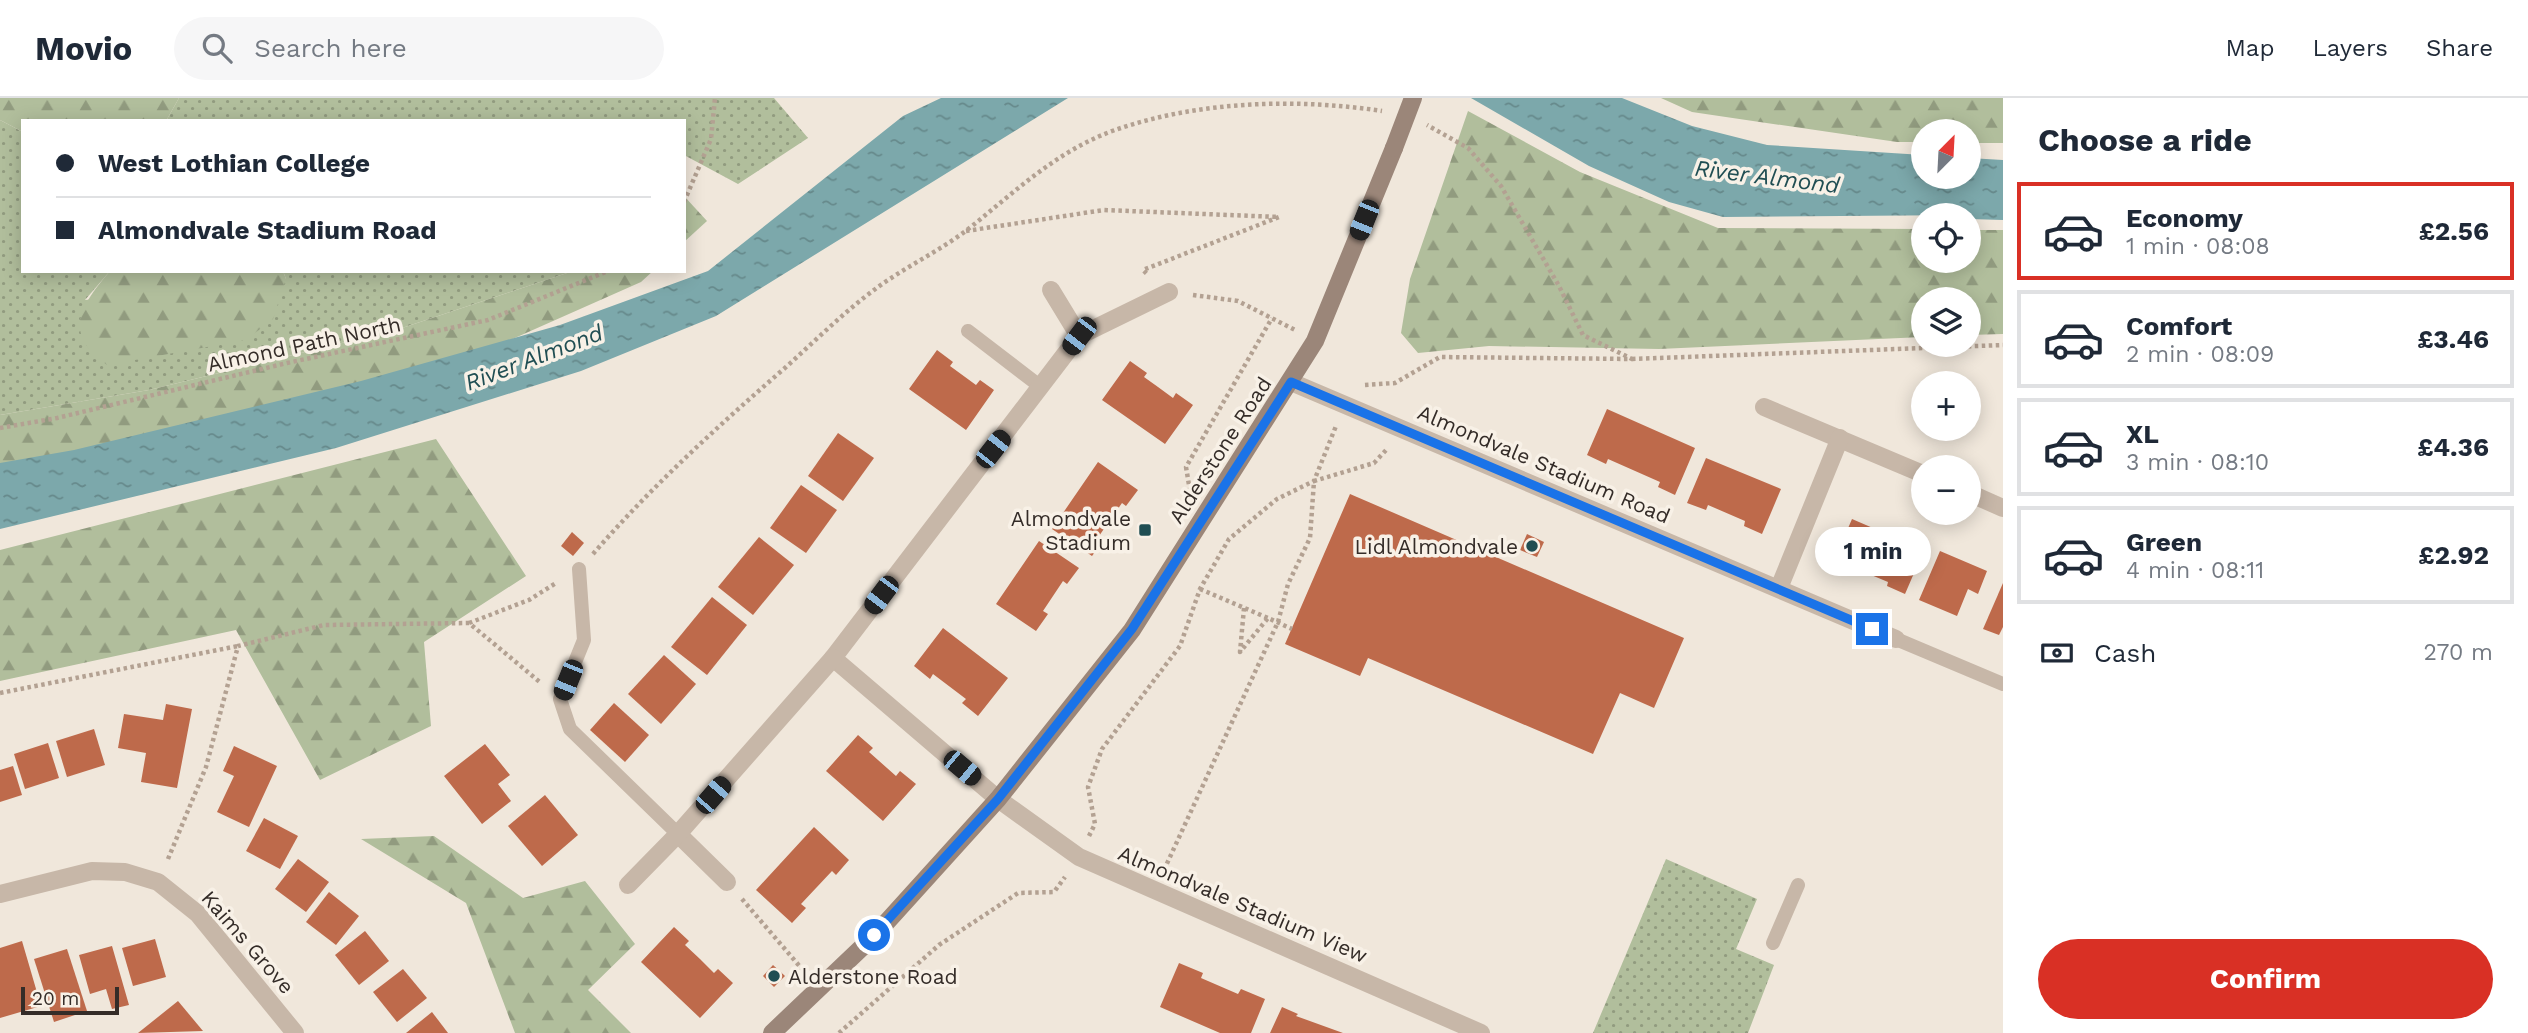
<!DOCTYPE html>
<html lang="en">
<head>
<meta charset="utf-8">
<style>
	:root { --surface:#fff; --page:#f6f6f7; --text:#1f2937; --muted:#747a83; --line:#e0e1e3; --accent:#d93025 }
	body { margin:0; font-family:"Work Sans",sans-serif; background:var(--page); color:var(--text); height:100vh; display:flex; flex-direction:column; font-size:26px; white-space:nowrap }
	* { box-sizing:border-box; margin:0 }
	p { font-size:23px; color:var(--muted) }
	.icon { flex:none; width:38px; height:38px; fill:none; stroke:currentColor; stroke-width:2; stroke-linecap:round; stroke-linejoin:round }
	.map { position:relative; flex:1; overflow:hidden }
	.panel { display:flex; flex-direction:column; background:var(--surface); width:525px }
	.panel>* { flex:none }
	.banner { position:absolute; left:21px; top:21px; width:665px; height:154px; border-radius:0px; box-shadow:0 4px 18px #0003; display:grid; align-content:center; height:154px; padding:0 35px; background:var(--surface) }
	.needle { width:46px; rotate:24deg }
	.tools { position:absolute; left:1911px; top:21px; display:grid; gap:14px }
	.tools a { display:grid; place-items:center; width:70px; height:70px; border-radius:50%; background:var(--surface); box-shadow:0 4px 18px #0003; font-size:35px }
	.scale { position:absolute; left:21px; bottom:18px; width:98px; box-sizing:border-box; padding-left:7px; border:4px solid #342c28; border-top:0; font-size:19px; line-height:24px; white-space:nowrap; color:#342c28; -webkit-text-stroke:5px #f8f1e7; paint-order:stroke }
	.end { position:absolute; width:32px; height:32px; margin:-16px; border:9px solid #1a73e8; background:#fff; box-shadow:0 0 0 4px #fff }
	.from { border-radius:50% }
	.bubble { position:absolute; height:49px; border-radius:24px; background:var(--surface); box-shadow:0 4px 18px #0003; font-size:23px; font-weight:700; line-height:49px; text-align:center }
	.car { position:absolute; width:21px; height:42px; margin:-21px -10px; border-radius:9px; box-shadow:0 0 5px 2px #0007; background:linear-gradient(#222 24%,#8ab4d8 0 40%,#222 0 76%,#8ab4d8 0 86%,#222 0) }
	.banner b { display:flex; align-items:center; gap:24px; height:66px; font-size:26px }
	.banner b+b { border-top:2px solid var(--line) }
	.banner i { width:18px; height:18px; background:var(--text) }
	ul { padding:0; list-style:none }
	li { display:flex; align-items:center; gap:21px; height:98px; margin:0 14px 10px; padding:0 21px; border:4px solid var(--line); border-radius:0px }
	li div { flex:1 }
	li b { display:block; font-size:26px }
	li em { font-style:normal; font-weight:700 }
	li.current { border-color:var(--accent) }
	li>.icon { width:63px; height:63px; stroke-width:1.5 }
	h2 { padding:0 35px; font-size:32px; line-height:84px }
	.pay { display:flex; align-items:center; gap:18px; height:77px; padding:0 35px; font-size:26px }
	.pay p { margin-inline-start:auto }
	.action { display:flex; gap:14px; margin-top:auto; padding:14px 35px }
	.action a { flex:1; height:80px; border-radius:42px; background:var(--accent); color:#fff; font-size:28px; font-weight:700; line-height:80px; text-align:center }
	header { display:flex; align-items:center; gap:42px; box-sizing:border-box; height:98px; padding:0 35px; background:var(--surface); border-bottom:2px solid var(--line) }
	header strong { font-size:33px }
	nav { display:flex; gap:38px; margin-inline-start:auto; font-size:24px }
	.search { width:490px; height:63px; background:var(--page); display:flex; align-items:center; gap:18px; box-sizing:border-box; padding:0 24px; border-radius:38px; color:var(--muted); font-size:26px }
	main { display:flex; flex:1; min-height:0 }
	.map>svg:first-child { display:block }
</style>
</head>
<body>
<header>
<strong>Movio</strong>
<div class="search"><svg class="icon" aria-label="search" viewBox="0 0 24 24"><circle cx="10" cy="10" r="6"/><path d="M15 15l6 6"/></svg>Search here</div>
<nav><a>Map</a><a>Layers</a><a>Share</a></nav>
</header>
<main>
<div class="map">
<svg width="2003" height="935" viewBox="0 0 2003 935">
	<defs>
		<pattern id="grass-dots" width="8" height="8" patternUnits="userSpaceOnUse" patternTransform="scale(1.75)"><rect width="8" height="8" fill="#b1be9c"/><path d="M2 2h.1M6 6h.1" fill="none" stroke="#919b7f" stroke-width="1.8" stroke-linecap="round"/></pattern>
		<pattern id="forest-firs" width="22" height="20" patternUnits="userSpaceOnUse" patternTransform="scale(1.75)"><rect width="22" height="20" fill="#b1be9c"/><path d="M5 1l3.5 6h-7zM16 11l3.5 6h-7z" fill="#919b7f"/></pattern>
		<pattern id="water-ripples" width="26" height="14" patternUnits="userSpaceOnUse" patternTransform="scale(1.75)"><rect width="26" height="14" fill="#7ca8ab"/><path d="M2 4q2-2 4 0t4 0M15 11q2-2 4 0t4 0" fill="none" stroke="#66898b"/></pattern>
	</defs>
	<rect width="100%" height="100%" fill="#f0e7db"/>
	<g fill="url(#grass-dots)">
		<path d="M179,0H774L808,40L738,86L684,57V23H166Z"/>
		<path d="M0,22L23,34V173H110L85,202L286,181L283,173H573L399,231L149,292L0,317Z"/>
		<path d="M1666,761L1757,801L1736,851L1774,867L1748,935H1593Z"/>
	</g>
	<g fill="url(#forest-firs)">
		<path d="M0,0H179L166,23H23V34L0,22Z"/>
		<path d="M1661,0H2003V45H1969V33H1923V44H1897L1692,14Z"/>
		<path d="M1468,13L1580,74L1718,130L1923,131V163H1969V132H2003V236L1969,237V201H1923V239L1659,251L1489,248L1418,255L1401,235L1410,181Z"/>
		<path d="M684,98L707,123L684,144Z"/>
		<path d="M110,173H283L286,181L273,221L246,242L107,267C62,236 80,208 110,173Z"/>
		<path d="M573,173H653L641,184L427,279L0,382V317L149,292L399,231Z"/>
		<path d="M436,341L526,478L424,544L431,628L320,682L236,532L0,583V452Z"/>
		<path d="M434,738L523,800L585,783L635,846L588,892L631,935H515L466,805L361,741Z"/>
	</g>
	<g fill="url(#water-ripples)">
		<path d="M941,0H1068L716,218L581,273L336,350L0,431V365L74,352L361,283L560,227L708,173L903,18Z"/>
		<path d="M1471,0H1622L1692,28L1767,47L1923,57V79H1969V60L2003,62V122L1969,121V117L1723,119L1669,104L1589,68Z"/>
	</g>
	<g fill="#be6a4b">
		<path d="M937,252L953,264L950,268L976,287L980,282L994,292L966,332L909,291Z"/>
		<path d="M1130,263L1147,275L1144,279L1158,289L1173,300L1176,295L1193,307L1165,346L1102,302Z"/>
		<path d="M1607,311L1695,350L1675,397L1658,389L1660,384L1608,361L1606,366L1587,357Z"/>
		<path d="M838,335L874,360L843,403L808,378Z"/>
		<path d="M1706,360L1781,391L1762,436L1744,428L1745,423L1708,407L1706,412L1687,405Z"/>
		<path d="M1098,364L1138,392L1126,408L1122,405L1099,438L1104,442L1092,458L1052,431Z"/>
		<path d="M801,387L837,412L806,455L770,430Z"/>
		<path d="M1350,396L1684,540L1654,610L1620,595L1593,656L1368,560L1360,578L1285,546Z"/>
		<path d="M1852,421L1924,452L1905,496L1887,488L1888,484L1852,469L1851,473L1833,465Z"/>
		<path d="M572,434L584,445L573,458L561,448Z"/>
		<path d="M1527,436L1544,444L1537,459L1520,452Z"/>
		<path d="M759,439L794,467L753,517L718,489Z"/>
		<path d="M1039,443L1079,470L1067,486L1063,483L1043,513L1048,516L1036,533L996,506Z"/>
		<path d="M1940,453L1987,473L1978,496L1968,491L1957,518L1919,502Z"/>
		<path d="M2003,485V529L1999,537L1983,531Z"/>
		<path d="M712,499L747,527L707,577L671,549Z"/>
		<path d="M943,530L1008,580L978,618L962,605L966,601L933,576L930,581L914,568Z"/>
		<path d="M664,557L696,586L661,626L628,596Z"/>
		<path d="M614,605L649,637L625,664L590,632Z"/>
		<path d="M166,606L192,611L177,690L141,684L146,655L118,650L124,616L163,622Z"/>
		<path d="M94,631L105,667L67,679L56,643Z"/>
		<path d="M858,637L873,650L869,654L896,678L900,673L916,686L883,723L826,673Z"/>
		<path d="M48,645L59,680L25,691L14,656Z"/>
		<path d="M485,646L510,677L498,686L511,703L482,726L444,678Z"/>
		<path d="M234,648L277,668L249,729L217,714L234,678L223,673Z"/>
		<path d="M13,668L22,697L0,704V672Z"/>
		<path d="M545,697L578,737L542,768L508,728Z"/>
		<path d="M264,720L298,738L280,771L246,753Z"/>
		<path d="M814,729L849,762L836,777L832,773L801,806L806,810L792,825L756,792Z"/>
		<path d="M298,761L329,784L306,814L275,791Z"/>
		<path d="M329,794L359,818L336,847L306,824Z"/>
		<path d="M674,829L689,843L685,847L700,861L714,875L718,871L733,885L700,920L641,864Z"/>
		<path d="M365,833L389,863L359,887L335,857Z"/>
		<path d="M155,841L166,879L133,888L122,850Z"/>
		<path d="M22,843L41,908L0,920V850Z"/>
		<path d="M112,848L129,907L112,911L106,891L90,896L79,857Z"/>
		<path d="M67,851L87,913L54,924L34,861Z"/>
		<path d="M1179,865L1203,875L1201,880L1238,896L1241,891L1265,901L1251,935H1220L1160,909Z"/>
		<path d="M773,867L785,878L774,889L763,878Z"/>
		<path d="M403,871L427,900L397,924L373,894Z"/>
		<path d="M178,903L203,933L138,935Z"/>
		<path d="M1282,909L1298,916L1296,918L1343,935H1270Z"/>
		<path d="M432,914L448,935H406Z"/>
	</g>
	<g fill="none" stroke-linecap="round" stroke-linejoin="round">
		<g stroke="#b3a192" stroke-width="4.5" stroke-dasharray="3.5 3.5" stroke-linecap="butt">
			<path d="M684,104L711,41L715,0"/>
			<path d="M966,133L1104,112L1279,119L1143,172L1148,177"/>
			<path d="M1193,197L1238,203L1295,232"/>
			<path d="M1632,261L2003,247"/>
			<path d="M1365,287L1395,285L1440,259L1632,261L1583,237L1559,188L1501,88L1468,50L1427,27"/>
			<path d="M0,330L57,320L287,265L488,222L608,173"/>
			<path d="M1190,393L1186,369L1272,220"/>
			<path d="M593,456C652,388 718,328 786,269C815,243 843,215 874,192C903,170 938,154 967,132C1015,94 1056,53 1115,32C1198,3 1296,0 1382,13"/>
			<path d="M1200,491L1268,520"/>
			<path d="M1244,510L1240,554L1268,520L1292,531"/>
			<path d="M469,525L529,502L556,485"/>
			<path d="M0,595L238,548"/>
			<path d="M1089,738L1095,726L1088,689L1102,651L1180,548L1200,491L1229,441L1277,401L1314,383L1336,328"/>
			<path d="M168,761L206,669L238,548L324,527L469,525L541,585"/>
			<path d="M1164,772L1278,524L1288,486L1310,440L1314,383L1374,365L1387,351"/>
			<path d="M742,801L802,871"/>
			<path d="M839,935L939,847L1018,795L1054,794L1065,779"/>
		</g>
		<g stroke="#c7b7a8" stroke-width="14">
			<path d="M968,233L1041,289"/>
			<path d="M579,471L584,542L560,601L570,631L678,736"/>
			<path d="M1896,541L2003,586"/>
			<path d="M1773,845L1798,787"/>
		</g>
		<g stroke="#c7b7a8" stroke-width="18">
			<path d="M1051,192L1079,238"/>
			<path d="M1169,194L1079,238L833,560L998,701L1079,759L1481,935"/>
			<path d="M1291,284L1896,541"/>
			<path d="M1764,309L1923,376"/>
			<path d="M1969,395L2003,410"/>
			<path d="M1779,490L1840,340"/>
			<path d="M678,736L727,784"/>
			<path d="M628,787L678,736L833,560"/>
			<path d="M0,796L92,773L125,774L158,784L198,816L295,935"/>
		</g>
		<path stroke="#9b8679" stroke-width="18" d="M772,935L875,837L998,701L1132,532L1315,243L1394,50"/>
		<path stroke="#9b8679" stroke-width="18" d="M1394,50L1413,0"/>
	</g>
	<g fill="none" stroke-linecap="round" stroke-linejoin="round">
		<path stroke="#1a73e8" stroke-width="9" d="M874,837L998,701L1132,531L1291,284L1872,531"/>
	</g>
	<g fill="#204e53" stroke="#f8f1e7" stroke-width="2.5">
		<rect x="1138" y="425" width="14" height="14" rx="3.5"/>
		<circle cx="1532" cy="448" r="7"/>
		<circle cx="774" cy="878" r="7"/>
	</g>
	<g text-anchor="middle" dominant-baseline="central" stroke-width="7" stroke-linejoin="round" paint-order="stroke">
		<g font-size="21" fill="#342c28" stroke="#f8f1e7">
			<text transform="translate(304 246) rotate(-12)">Almond Path North</text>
			<text transform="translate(1220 352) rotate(-57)">Alderstone Road</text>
			<text transform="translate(1544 366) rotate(23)">Almondvale Stadium Road</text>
			<text transform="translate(1243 806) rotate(23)">Almondvale Stadium View</text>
			<text transform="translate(248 844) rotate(49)">Kaims Grove</text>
		</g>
		<g font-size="21" fill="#342c28" stroke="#f8f1e7" text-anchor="end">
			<text x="1131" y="420">Almondvale<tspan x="1131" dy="24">Stadium</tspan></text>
			<text x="1518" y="448">Lidl Almondvale</text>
			<text x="788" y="878" text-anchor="start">Alderstone Road</text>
		</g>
		<g font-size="23" font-style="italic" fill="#204e53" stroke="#f8f1e7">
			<text transform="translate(1767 79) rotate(7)">River Almond</text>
			<text transform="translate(534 260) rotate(-21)">River Almond</text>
		</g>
	</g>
</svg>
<div class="tools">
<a><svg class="needle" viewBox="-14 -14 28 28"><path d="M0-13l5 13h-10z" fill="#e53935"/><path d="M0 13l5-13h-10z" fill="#747a83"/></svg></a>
<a><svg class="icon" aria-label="locate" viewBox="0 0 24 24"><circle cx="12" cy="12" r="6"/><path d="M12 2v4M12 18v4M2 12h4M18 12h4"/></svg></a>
<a><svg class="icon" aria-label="layers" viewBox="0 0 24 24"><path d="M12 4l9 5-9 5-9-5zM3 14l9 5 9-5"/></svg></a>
<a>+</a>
<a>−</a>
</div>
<div class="scale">20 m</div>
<i class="end from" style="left:874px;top:837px"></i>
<i class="end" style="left:1872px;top:531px"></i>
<div class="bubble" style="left:1815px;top:429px;width:116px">1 min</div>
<i class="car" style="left:1364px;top:122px;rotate:202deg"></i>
<i class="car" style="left:1079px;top:238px;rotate:217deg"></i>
<i class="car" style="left:993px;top:351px;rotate:38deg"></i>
<i class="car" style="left:881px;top:497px;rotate:217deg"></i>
<i class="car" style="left:568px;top:582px;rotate:202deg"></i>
<i class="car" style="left:962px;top:670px;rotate:130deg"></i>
<i class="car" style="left:713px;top:697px;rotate:41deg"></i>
<div class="banner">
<b><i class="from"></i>West Lothian College</b>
<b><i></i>Almondvale Stadium Road</b>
</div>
</div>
<section class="panel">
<h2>Choose a ride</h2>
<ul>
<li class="current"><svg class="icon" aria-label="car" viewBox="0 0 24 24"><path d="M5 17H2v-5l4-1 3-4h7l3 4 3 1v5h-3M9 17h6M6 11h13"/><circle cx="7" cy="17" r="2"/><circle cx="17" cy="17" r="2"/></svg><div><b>Economy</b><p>1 min · 08:08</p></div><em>£2.56</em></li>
<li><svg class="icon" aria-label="car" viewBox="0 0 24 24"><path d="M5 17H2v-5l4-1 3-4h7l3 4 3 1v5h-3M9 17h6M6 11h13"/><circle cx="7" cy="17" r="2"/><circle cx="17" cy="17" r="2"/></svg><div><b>Comfort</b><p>2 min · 08:09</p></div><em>£3.46</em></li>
<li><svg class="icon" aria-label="car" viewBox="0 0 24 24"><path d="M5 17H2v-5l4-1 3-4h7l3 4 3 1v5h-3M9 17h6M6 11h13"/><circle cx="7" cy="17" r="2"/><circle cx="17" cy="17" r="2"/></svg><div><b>XL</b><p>3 min · 08:10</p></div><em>£4.36</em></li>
<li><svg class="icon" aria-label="car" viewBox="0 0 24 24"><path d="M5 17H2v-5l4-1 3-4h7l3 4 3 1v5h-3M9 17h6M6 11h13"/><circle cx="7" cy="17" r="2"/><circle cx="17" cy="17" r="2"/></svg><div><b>Green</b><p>4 min · 08:11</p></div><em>£2.92</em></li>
</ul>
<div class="pay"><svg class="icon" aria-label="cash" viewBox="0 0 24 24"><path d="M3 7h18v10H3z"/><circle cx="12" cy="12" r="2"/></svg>Cash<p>270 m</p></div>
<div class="action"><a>Confirm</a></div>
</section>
</main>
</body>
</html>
